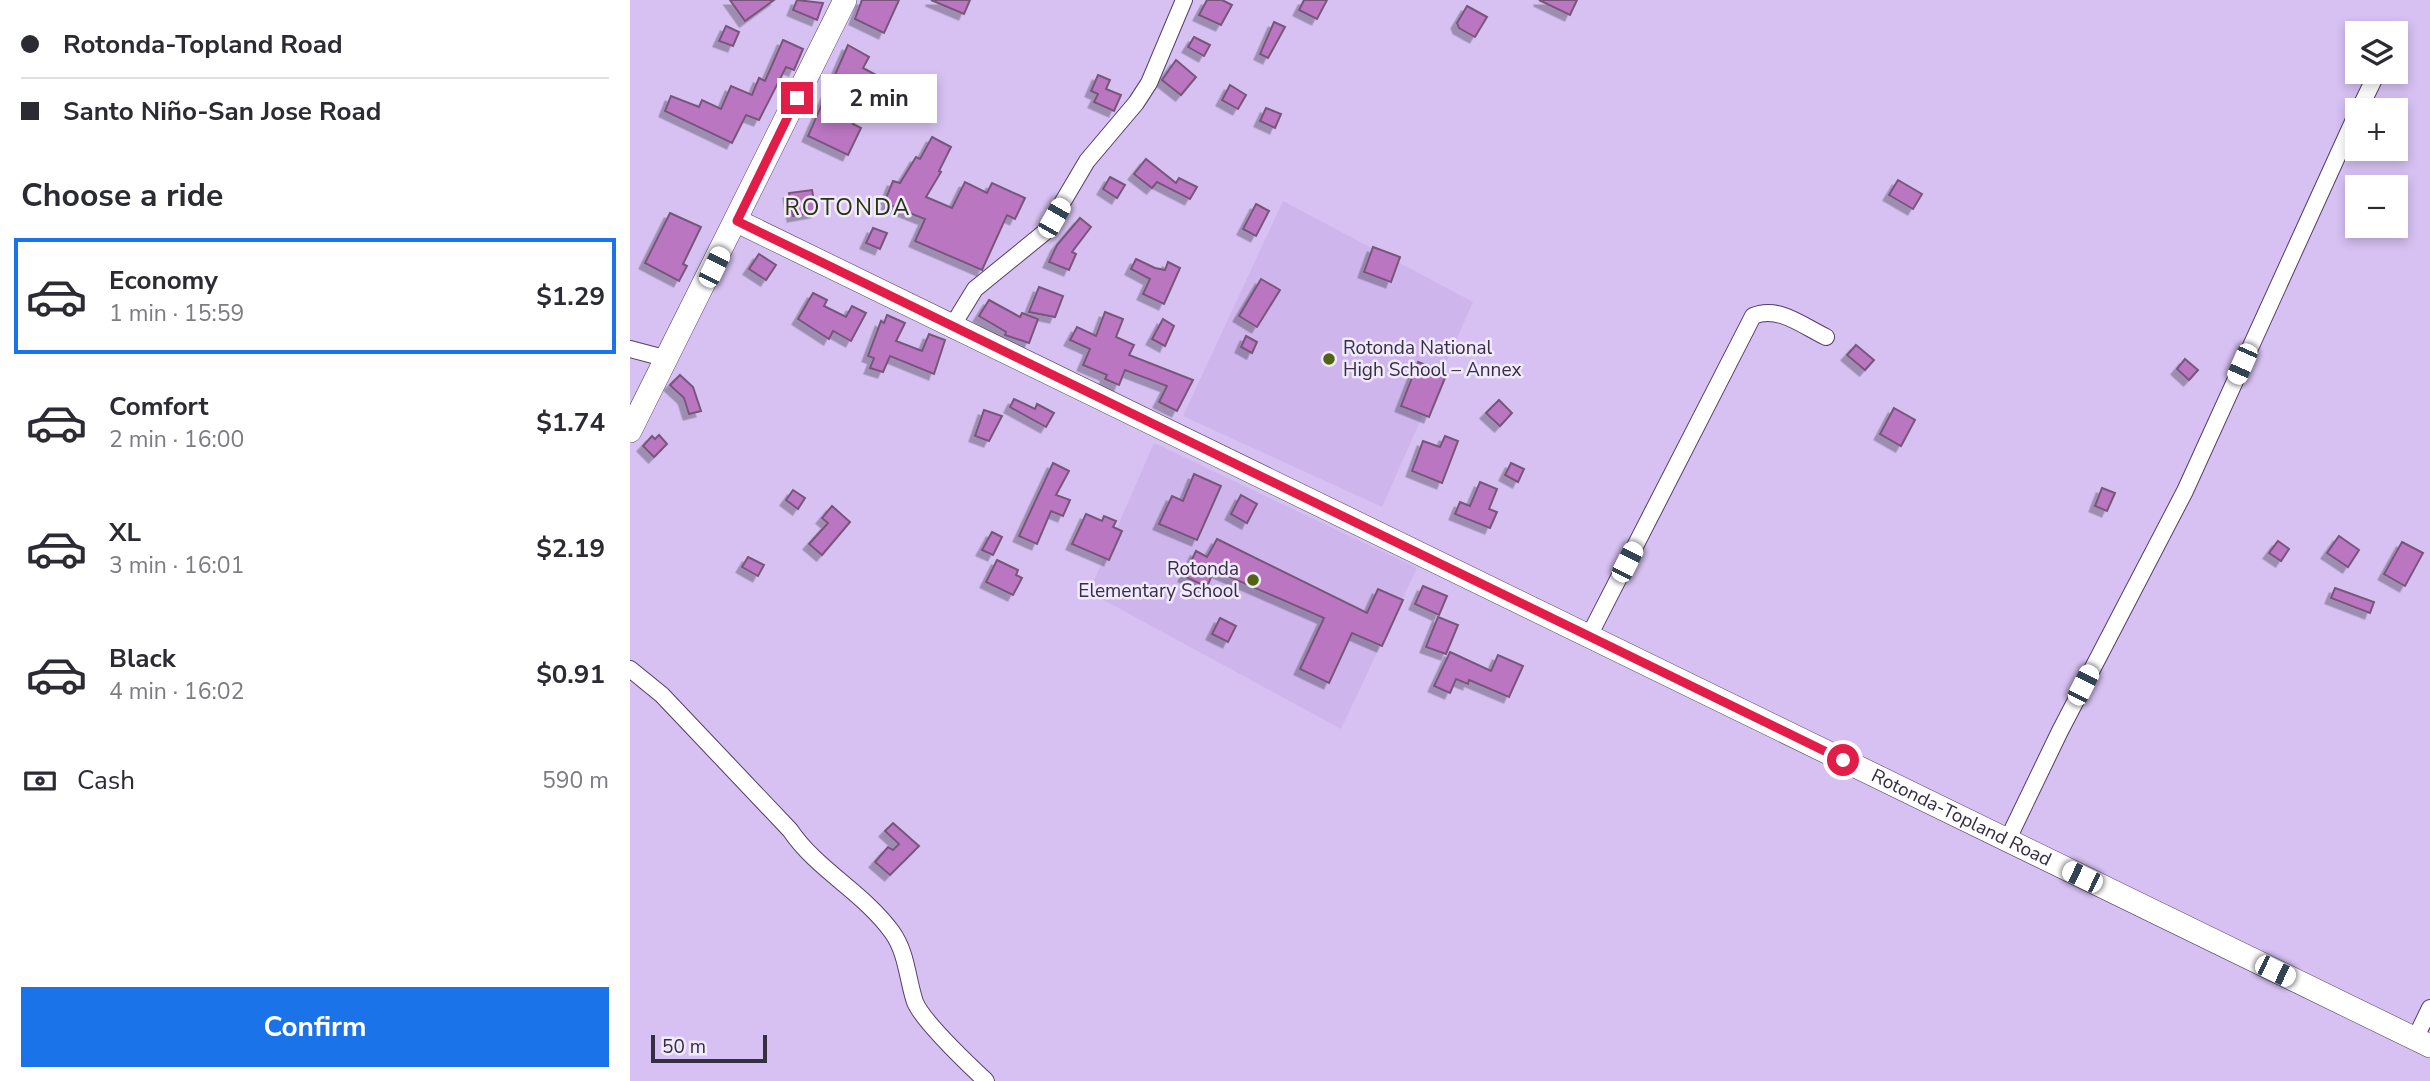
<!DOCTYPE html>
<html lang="en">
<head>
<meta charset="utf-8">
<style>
	:root { --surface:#fff; --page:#f2f2f3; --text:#2b2b33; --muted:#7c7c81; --line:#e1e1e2; --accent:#1a73e8 }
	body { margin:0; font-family:"Nunito Sans",sans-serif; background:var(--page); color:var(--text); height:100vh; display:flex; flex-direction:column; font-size:26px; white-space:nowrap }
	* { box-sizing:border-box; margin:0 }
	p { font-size:23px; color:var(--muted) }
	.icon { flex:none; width:38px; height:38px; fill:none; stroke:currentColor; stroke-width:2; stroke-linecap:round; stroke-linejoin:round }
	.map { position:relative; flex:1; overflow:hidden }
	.drawer { display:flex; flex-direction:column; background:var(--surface); width:630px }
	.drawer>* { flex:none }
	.hud { display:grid; align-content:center; height:154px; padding:0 21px; background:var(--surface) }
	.controls { position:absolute; left:1715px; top:21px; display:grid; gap:14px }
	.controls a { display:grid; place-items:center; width:63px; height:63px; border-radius:0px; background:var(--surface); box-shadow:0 4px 10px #0003; font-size:35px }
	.scale { position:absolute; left:21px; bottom:18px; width:116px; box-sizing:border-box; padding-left:7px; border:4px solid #362e41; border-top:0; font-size:19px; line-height:24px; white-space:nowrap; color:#362e41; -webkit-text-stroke:5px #f1e9fd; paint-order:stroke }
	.end { position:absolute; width:32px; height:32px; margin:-16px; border:9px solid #e11d48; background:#fff; box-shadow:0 0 0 4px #fff }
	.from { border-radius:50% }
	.bubble { position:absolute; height:49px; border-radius:0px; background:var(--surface); box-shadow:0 4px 10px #0003; font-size:23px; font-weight:700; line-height:49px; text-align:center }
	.car { position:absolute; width:21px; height:42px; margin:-21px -10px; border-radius:9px; box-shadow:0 0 5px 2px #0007; background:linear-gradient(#fff 24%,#345 0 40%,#fff 0 76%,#345 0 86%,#fff 0) }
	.hud b { display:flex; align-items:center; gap:24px; height:66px; font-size:26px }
	.hud b+b { border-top:2px solid var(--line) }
	.hud i { width:18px; height:18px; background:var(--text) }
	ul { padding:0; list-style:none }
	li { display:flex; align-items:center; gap:21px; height:116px; margin:0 14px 10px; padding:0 7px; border:4px solid transparent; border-radius:0px }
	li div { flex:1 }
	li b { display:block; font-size:26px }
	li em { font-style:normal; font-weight:700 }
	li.on { border-color:var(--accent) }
	li>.icon { width:63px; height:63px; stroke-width:1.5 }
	h2 { padding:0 21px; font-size:32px; line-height:84px }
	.pay { display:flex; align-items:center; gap:18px; height:77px; padding:0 21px; font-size:26px }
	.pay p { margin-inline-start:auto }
	.button { display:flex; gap:14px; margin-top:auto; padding:14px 21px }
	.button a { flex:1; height:80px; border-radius:0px; background:var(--accent); color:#fff; font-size:28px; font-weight:700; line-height:80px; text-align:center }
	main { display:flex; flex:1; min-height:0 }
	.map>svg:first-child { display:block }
</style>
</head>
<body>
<main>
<section class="drawer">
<div class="hud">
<b><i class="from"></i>Rotonda-Topland Road</b>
<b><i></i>Santo Niño-San Jose Road</b>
</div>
<h2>Choose a ride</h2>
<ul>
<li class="on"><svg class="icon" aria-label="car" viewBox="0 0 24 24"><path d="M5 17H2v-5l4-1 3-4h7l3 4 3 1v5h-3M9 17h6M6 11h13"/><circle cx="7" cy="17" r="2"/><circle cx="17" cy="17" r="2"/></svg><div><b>Economy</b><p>1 min · 15:59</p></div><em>$1.29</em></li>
<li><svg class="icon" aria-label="car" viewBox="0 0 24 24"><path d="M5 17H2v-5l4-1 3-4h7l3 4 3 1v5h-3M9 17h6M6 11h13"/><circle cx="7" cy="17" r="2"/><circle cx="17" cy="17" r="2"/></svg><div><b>Comfort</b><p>2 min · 16:00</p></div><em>$1.74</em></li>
<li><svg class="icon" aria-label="car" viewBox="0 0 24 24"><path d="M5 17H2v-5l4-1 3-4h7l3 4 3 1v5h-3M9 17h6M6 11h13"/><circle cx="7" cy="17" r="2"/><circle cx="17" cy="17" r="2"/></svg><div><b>XL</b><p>3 min · 16:01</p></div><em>$2.19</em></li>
<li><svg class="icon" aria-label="car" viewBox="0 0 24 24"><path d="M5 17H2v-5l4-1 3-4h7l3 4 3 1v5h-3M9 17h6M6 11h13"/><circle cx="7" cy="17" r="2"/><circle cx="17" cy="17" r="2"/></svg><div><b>Black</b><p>4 min · 16:02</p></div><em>$0.91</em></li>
</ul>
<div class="pay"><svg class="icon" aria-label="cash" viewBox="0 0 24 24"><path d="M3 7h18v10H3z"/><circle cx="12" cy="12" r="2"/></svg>Cash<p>590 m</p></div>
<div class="button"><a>Confirm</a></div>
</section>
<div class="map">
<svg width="1800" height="1081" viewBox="0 0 1800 1081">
	<defs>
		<filter id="shadow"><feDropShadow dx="-5.5" dy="5.5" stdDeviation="0" flood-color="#0004"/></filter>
	</defs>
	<rect width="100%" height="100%" fill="#d6c1f2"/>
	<g fill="#ceb6ed">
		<path d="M653,201L843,302L752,507L553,416Z"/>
		<path d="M524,443L787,568L711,729L459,592Z"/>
	</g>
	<g fill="#bb76c2" stroke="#78567b" stroke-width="2" filter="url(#shadow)">
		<path d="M100,0H144L115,21Z"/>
		<path d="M167,0L193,3L187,20L163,10Z"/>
		<path d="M232,0H269L254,33L225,19Z"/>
		<path d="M301,0H340L334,14Z"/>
		<path d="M577,0H592L602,5L591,25L569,15Z"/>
		<path d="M674,0H697L687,19L669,10Z"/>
		<path d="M909,0H947L940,15Z"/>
		<path d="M837,6L857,17L845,37L829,28L827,23Z"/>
		<path d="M644,22L655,27L638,58L630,54Z"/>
		<path d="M96,26L109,32L103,46L89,41Z"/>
		<path d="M564,37L580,45L574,56L558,47Z"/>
		<path d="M153,40L173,49L164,70L156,67L129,120L116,115L102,143L35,111L41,96L69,107L72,100L91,109L101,86L122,95L129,78L135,81Z"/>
		<path d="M218,45L239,57L233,68L259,82L252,95L239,88L223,124L231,128L218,155L178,136Z"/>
		<path d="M546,60L566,77L551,95L532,80Z"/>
		<path d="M468,75L480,80L476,89L491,95L484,111L464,102L468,94L461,91Z"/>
		<path d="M600,85L616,95L608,109L592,100Z"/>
		<path d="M636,108L651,114L645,128L630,121Z"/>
		<path d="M302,137L321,147L309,171L311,172L296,197L322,208L335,182L357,193L362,183L395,198L385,219L377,215L352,270L285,241L295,219L257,204L259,199L256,198L263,181L270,183L286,157L290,159Z"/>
		<path d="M516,159L546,183L549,178L567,187L560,199L527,182L522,188L504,174Z"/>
		<path d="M480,177L495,185L487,198L473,189Z"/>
		<path d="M1268,180L1292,194L1283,209L1259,195Z"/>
		<path d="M182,190L186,212L163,216L159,193Z"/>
		<path d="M626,204L639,211L626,236L613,229Z"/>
		<path d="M40,213L71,227L53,264L57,266L49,281L15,263Z"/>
		<path d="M450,218L461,227L442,252L446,254L439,270L419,262L427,245Z"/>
		<path d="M243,228L257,233L250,249L236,243Z"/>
		<path d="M743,247L770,257L761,282L734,272Z"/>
		<path d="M129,254L146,265L136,280L119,269Z"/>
		<path d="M506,259L525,268L535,270L538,262L550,268L534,304L513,294L520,279L501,269Z"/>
		<path d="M631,279L650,290L627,327L609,316Z"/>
		<path d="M409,287L433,296L425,317L399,312Z"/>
		<path d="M183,293L197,300L194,306L216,317L222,306L236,313L221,341L203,331L199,339L168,319Z"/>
		<path d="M359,300L390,317L392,313L408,319L399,343L375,335L376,332L349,316Z"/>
		<path d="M475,312L493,319L486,337L504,345L499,355L563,380L547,411L529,402L537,386L495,370L489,385L475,379L477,375L453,365L460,349L440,340L447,327L466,336Z"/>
		<path d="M257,315L275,323L266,341L292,351L299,334L315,340L304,374L260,356L253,372L240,368L244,358L238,356L251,321L254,323Z"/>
		<path d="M533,319L544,326L535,346L522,339Z"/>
		<path d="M616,336L627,342L622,353L611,347Z"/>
		<path d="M1226,345L1244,360L1235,370L1217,355Z"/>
		<path d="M1555,359L1568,370L1559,380L1547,369Z"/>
		<path d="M788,362L817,373L799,417L771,406Z"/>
		<path d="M50,375L63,387L71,411L59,414L54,398L40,385Z"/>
		<path d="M384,399L405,409L407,404L424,413L416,427L380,407Z"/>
		<path d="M869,400L882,413L870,426L856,413Z"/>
		<path d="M1264,408L1285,420L1271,446L1250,434Z"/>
		<path d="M354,410L372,416L359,441L345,436Z"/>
		<path d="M29,435L37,444L24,457L13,446L22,436L25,439Z"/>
		<path d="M815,436L828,441L812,483L782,471L793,441L810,447Z"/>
		<path d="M423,463L439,471L426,495L440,500L433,516L421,511L407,544L389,536Z"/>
		<path d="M881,463L894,469L888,482L875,475Z"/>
		<path d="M564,474L591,486L567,540L529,524L542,496L553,501Z"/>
		<path d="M850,482L867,489L859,509L867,512L860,528L825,514L830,502L840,506Z"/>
		<path d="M1472,488L1485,493L1477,511L1465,506Z"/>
		<path d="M163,490L175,498L168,509L156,500Z"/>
		<path d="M611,495L627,504L617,523L601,514Z"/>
		<path d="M202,506L220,522L192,555L179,544L198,523L192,518Z"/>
		<path d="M456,514L472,521L474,516L486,521L483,527L492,531L479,560L442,544Z"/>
		<path d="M362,532L372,537L363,555L352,550Z"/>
		<path d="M1709,536L1729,550L1718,567L1697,553Z"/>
		<path d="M587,539L737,613L748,589L773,600L752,646L722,633L699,683L670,669L694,618L584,570L577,587L554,576L566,551L577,557Z"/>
		<path d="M1648,541L1659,549L1651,561L1639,553Z"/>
		<path d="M1772,542L1793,553L1775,586L1754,574Z"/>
		<path d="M118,557L134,565L128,576L112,567Z"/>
		<path d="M367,560L388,570L386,575L392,578L383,595L356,582Z"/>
		<path d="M793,586L817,596L809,615L785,604Z"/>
		<path d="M1705,588L1744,602L1740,613L1701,598Z"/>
		<path d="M808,617L828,625L816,654L796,647Z"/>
		<path d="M590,618L606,626L598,642L582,634Z"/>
		<path d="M820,652L861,671L868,655L893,666L879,697L839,680L838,684L826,679L820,693L804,686Z"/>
		<path d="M263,823L289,846L260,875L245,862L258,847L263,850L269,844L255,831Z"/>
	</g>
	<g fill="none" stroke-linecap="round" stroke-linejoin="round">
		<defs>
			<g id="street">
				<path d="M1729,110L1746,75"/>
				<path d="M321,328L345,289L415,232L457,161L506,103L519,83L554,0"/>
				<path d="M0,349L38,359"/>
				<path d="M959,636L1123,316C1148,305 1173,326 1196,337"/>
				<path d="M0,669L32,695L160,830C187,870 233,892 262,932C277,953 277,978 285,1002C293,1022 339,1065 356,1081"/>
				<path d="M1377,841L1430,731L1555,491L1727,113"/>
				<path d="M1785,1039L1800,1008"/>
			</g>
			<g id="secondary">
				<path id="s1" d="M107,221L1800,1046"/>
				<path d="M0,431L215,0"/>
			</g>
		</defs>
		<use href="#street" stroke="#513f68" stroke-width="18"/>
		<use href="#secondary" stroke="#513f68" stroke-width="24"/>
		<use href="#street" stroke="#fff" stroke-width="16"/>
		<use href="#secondary" stroke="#fff" stroke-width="23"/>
	</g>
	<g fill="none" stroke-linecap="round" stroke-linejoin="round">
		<path stroke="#e11d48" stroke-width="9" d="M167,98L107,221L1213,760"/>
	</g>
	<g fill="#4f6512" stroke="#f1e9fd" stroke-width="2.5">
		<circle cx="699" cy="359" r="7"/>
		<circle cx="623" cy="580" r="7"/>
	</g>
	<g text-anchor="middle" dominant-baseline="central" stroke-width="5" stroke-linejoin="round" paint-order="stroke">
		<g font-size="19" fill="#362e41" stroke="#f1e9fd" text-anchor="start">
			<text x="713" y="348">Rotonda National<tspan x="713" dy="22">High School – Annex</tspan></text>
			<text x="609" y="569" text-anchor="end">Rotonda<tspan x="609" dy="22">Elementary School</tspan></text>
		</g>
		<g font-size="19" fill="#362e41" stroke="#f1e9fd">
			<text stroke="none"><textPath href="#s1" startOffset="1362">Rotonda-Topland Road</textPath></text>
		</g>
		<g font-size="23" letter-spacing="2" fill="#29340f" stroke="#f1e9fd">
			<text x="218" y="207">ROTONDA</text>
		</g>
	</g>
</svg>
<div class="controls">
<a><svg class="icon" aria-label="layers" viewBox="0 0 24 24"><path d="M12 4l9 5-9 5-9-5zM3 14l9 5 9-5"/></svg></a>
<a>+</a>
<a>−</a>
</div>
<div class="scale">50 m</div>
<i class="end from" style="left:1213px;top:760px"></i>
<i class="end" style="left:167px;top:98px"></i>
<div class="bubble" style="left:191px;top:74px;width:116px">2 min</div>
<i class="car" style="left:424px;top:218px;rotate:30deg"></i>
<i class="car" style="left:84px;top:267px;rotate:26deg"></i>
<i class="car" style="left:1612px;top:364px;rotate:204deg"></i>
<i class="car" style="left:997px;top:562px;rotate:27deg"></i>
<i class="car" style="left:1453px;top:685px;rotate:27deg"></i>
<i class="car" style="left:1452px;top:877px;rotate:296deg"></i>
<i class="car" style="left:1645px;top:971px;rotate:116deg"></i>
</div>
</main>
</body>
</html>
